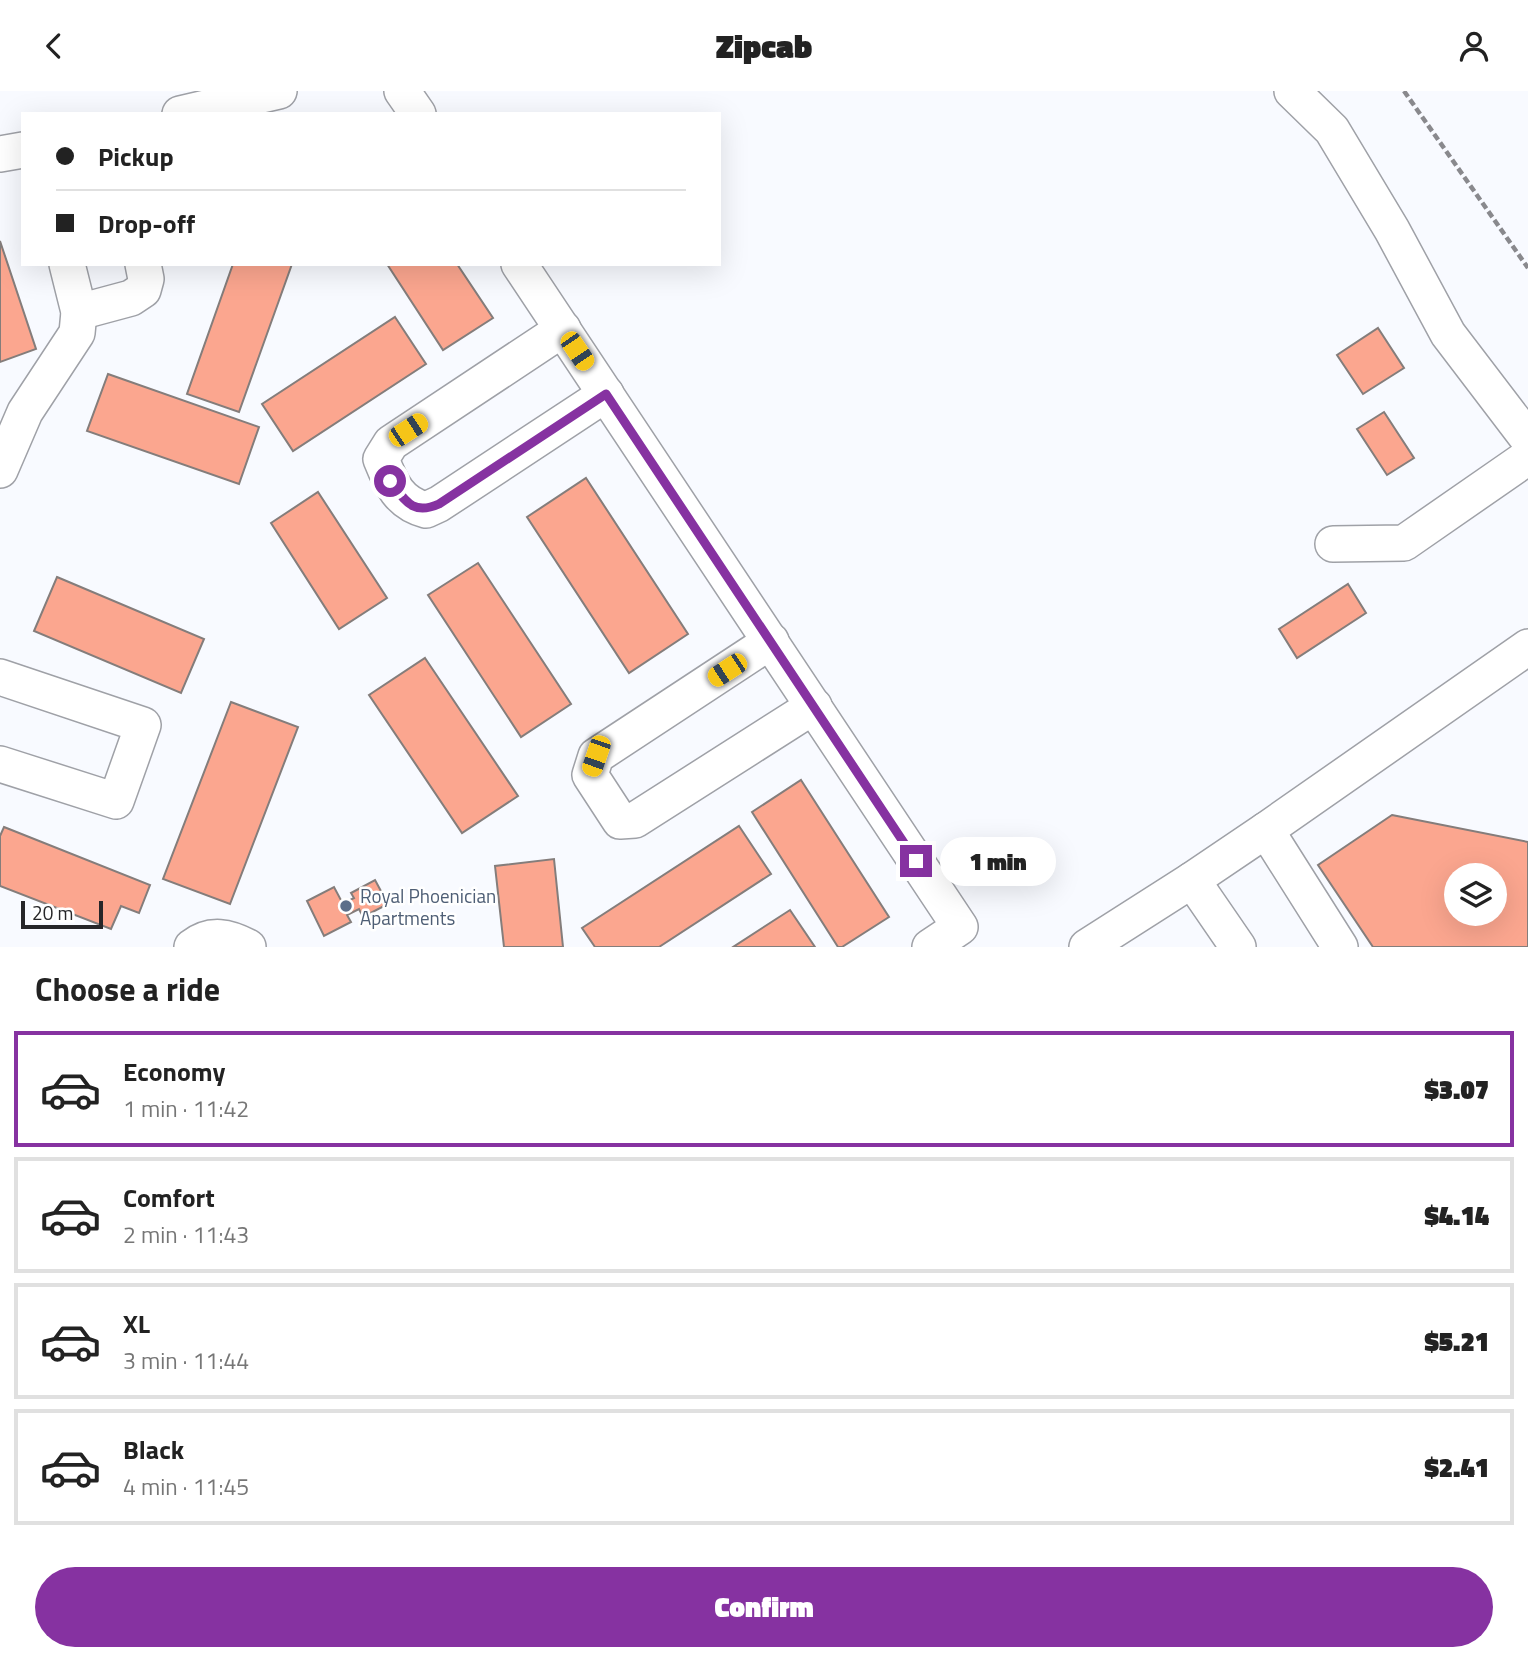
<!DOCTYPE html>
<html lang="en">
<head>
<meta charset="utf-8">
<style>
	:root { --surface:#fff; --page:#f2f2f2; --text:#222; --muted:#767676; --line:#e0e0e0; --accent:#8632a1 }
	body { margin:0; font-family:"Titillium Web",sans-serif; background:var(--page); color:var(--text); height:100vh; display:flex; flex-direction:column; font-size:26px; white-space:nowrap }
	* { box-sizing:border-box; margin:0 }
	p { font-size:23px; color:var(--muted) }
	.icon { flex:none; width:38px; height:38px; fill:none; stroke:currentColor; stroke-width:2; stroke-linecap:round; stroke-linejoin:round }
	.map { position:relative; height:856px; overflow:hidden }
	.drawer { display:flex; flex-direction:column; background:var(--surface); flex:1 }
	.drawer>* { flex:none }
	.top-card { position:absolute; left:21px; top:21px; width:700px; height:154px; border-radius:0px; box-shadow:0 7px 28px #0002; display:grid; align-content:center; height:154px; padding:0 35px; background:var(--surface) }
	.fabs { position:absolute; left:1444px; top:772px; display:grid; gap:14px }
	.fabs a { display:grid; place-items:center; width:63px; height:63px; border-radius:50%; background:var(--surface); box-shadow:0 7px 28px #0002; font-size:35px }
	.scale { position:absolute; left:21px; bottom:18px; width:82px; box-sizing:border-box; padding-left:7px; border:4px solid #262629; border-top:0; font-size:19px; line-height:24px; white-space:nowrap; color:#262629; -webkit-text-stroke:5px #fff; paint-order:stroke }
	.end { position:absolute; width:32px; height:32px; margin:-16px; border:9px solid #8632a1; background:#fff; box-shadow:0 0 0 4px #fff }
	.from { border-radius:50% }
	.bubble { position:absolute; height:49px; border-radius:24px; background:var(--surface); box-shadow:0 7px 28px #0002; font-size:23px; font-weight:800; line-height:49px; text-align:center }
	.car { position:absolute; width:21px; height:42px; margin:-21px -10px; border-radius:9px; box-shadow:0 0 5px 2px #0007; background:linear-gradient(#f5c518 24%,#345 0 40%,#f5c518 0 76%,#345 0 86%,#f5c518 0) }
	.top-card b { display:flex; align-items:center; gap:24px; height:66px; font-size:26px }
	.top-card b+b { border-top:2px solid var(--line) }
	.top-card i { width:18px; height:18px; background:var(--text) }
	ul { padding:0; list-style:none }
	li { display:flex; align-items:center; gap:21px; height:116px; margin:0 14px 10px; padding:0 21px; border:4px solid var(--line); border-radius:0px }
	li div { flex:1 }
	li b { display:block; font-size:26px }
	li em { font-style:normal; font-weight:800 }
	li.active { border-color:var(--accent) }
	li>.icon { width:63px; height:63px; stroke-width:1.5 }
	h2 { padding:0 35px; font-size:32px; line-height:84px }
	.action { display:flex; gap:14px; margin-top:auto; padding:14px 35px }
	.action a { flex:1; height:80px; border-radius:42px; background:var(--accent); color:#fff; font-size:28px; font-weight:800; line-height:80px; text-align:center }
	header { display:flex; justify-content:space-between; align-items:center; height:91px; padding:0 35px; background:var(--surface); font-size:32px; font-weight:800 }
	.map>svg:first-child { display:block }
</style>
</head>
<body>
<header><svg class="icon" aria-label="back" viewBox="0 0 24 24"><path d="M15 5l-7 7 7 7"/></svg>Zipcab<svg class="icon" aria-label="person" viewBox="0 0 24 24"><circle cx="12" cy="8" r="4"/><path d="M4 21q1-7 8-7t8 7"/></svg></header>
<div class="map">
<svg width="1528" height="856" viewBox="0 0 1528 856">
	<rect width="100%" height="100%" fill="#f8faff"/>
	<g fill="#fba68f" stroke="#847d7b" stroke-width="2" fill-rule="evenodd">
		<path d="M0,150L36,258L0,271Z"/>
		<path d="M233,173H292L239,321L187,303Z"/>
		<path d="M387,173H457L493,227L443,259Z"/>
		<path d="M395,226L426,273L293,360L262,313Z"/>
		<path d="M1378,237L1404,277L1363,303L1337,264Z"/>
		<path d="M108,283L259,336L239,393L87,340Z"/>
		<path d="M1384,321L1414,367L1387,384L1357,338Z"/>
		<path d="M586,387L688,543L629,582L527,426Z"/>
		<path d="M318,401L387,507L339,538L271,432Z"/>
		<path d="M478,472L571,613L521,646L428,504Z"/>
		<path d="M57,486L204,548L181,602L34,540Z"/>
		<path d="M1348,493L1366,522L1297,567L1279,538Z"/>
		<path d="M425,567L518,705L462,742L369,604Z"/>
		<path d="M231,611L298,636L230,813L163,788Z"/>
		<path d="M801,689L889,826L842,856H838L752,721Z"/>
		<path d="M1392,724L1528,751V856H1373L1318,774ZM1456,784H1494V822H1456Z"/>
		<path d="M739,735L771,783L659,856H595L582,837Z"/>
		<path d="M4,736L150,794L139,822L121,815L111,838L0,795V745Z"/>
		<path d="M554,768L563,856H504L495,775Z"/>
		<path d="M375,789L388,813L363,826L359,818L347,824L351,831L324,845L307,810L334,796L343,813L354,807L351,802Z"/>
		<path d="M790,819L815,856H733Z"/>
	</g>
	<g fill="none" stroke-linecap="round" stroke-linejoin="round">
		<defs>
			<g id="minor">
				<path d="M402,0L418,23"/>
				<path d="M1292,0L1332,39L1392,139L1448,243L1528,348"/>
				<path d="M180,23L279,0"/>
				<path d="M0,63L23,59"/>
				<path d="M519,173L960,836L930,856"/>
				<path d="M79,221L131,207L143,199L146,188L143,173"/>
				<path d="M563,238L391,352L381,368C391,393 399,412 426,419L439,413L606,303"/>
				<path d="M0,379L25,321L77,242L79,221L67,173"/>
				<path d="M1333,453L1404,452L1528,366"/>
				<path d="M771,550L596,665L590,684L620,730L635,729L814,615"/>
				<path d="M0,586L143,634L116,710L0,673"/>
				<path d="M1192,789L1266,739"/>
				<path d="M192,856C211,841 229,846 248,856"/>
				<path d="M1087,856L1192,789L1238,856"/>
				<path d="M1340,856L1266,739L1528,556"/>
			</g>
		</defs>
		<use href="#minor" stroke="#9fa1a7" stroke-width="38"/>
		<path stroke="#89898d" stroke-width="4.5" stroke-dasharray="7 3.5" stroke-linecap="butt" d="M1404,0L1528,177"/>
		<use href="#minor" stroke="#fff" stroke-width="35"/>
	</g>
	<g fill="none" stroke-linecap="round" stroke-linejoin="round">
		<path stroke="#8632a1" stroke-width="9" d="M390,390C405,409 412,425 439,413L606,303L916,770"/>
	</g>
	<circle fill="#5c6f8a" stroke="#fff" stroke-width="2.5" cx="346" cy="815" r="7"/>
	<g text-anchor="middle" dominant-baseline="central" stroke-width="5" stroke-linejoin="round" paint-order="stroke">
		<g font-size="19" fill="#4e5e75" stroke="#fff" text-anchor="start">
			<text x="360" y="804">Royal Phoenician<tspan x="360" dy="22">Apartments</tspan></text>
		</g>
	</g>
</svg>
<div class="fabs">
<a><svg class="icon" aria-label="layers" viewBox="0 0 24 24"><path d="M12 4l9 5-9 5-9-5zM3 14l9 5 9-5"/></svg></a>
</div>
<div class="scale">20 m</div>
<i class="end from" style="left:390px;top:390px"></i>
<i class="end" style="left:916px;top:770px"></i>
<div class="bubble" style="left:940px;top:746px;width:116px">1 min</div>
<i class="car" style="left:577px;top:260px;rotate:146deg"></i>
<i class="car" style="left:408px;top:339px;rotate:57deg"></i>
<i class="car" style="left:727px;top:579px;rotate:237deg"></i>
<i class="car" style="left:596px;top:665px;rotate:199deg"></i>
<div class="top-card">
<b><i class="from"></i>Pickup</b>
<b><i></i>Drop-off</b>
</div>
</div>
<section class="drawer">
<h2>Choose a ride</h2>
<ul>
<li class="active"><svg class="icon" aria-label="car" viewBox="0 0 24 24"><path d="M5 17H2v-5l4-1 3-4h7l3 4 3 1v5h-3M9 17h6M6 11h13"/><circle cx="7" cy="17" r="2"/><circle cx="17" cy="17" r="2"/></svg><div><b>Economy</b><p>1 min · 11:42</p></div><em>$3.07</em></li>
<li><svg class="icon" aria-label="car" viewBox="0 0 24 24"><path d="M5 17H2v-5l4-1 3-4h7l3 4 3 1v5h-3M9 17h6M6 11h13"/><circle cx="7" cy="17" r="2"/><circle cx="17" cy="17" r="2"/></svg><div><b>Comfort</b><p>2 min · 11:43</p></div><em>$4.14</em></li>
<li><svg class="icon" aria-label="car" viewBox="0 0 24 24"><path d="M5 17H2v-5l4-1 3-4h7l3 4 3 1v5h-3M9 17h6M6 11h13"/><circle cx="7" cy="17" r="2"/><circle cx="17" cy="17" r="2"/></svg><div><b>XL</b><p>3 min · 11:44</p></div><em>$5.21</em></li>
<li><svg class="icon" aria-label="car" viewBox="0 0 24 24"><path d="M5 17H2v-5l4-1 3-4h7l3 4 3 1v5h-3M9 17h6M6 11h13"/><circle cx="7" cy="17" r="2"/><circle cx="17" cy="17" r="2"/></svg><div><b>Black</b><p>4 min · 11:45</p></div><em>$2.41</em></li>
</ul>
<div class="action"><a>Confirm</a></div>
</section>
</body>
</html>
